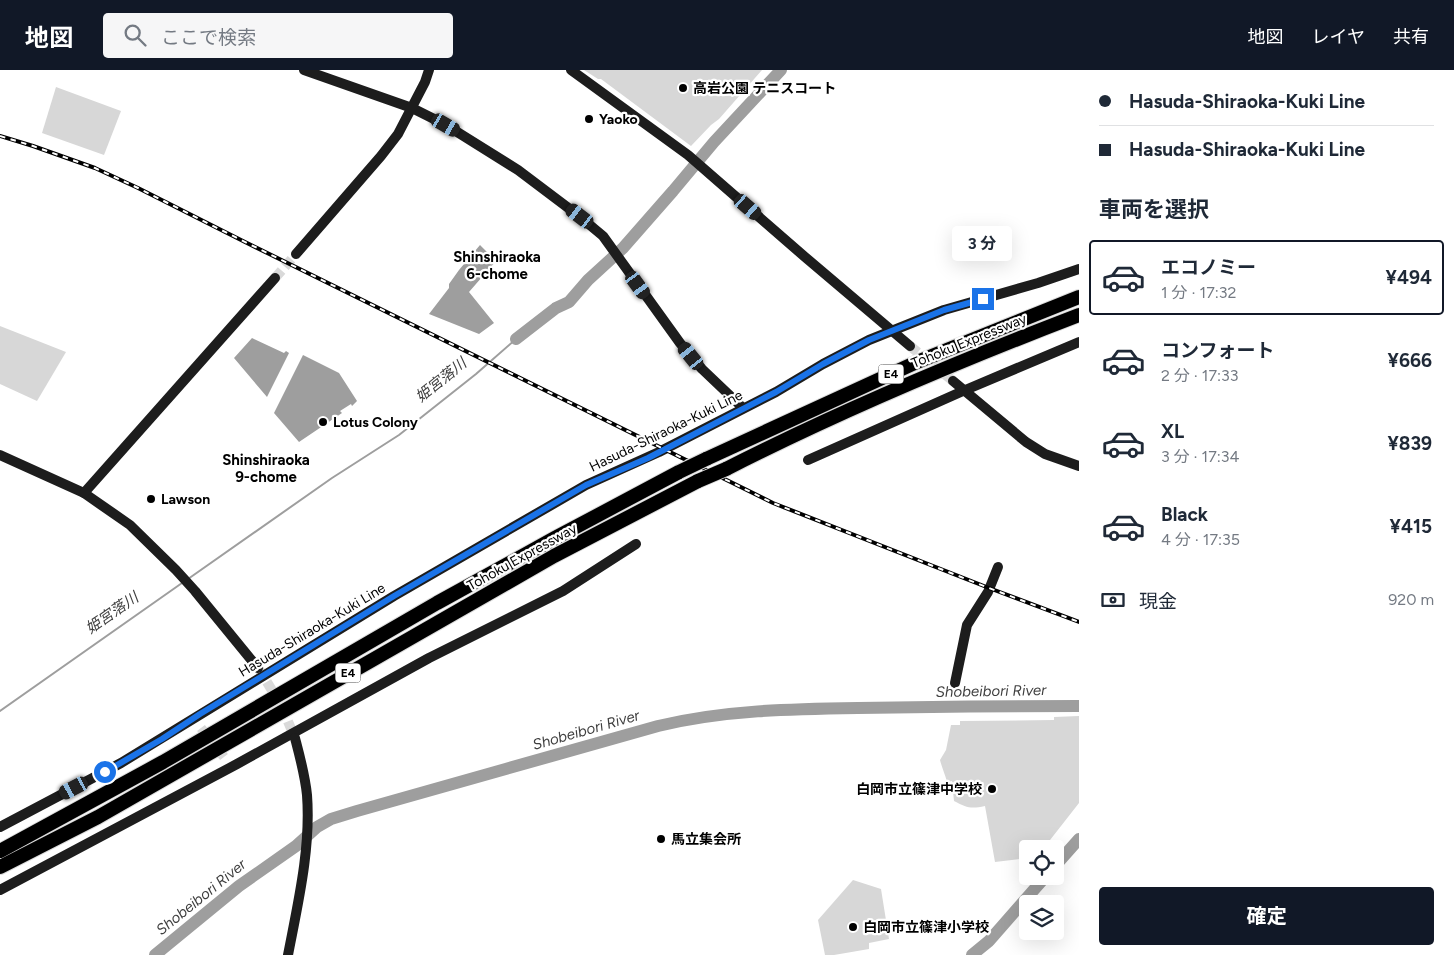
<!DOCTYPE html>
<html lang="ja">
<head>
<meta charset="utf-8">
<style>
	:root { --surface:#fff; --page:#f6f6f7; --text:#1f2937; --muted:#747a83; --line:#e0e1e3; --accent:#111827 }
	body { margin:0; font-family:Figtree,"Noto Sans JP",sans-serif; background:var(--page); color:var(--text); height:100vh; display:flex; flex-direction:column; font-size:19px; white-space:nowrap }
	* { box-sizing:border-box; margin:0 }
	p { font-size:16px; color:var(--muted) }
	.icon { flex:none; width:28px; height:28px; fill:none; stroke:currentColor; stroke-width:2; stroke-linecap:round; stroke-linejoin:round }
	.map { position:relative; flex:1; overflow:hidden }
	.details { display:flex; flex-direction:column; background:var(--surface); width:375px }
	.details>* { flex:none }
	.guide { display:grid; align-content:center; height:110px; padding:0 20px; background:var(--surface) }
	.fabs { position:absolute; left:1019px; top:770px; display:grid; gap:10px }
	.fabs a { display:grid; place-items:center; width:45px; height:45px; border-radius:5px; background:var(--surface); box-shadow:0 5px 20px #0002; font-size:25px }
	.end { position:absolute; width:22px; height:22px; margin:-11px; border:6px solid #1a73e8; background:#fff; box-shadow:0 0 0 2px #fff }
	.from { border-radius:50% }
	.bubble { position:absolute; height:35px; border-radius:5px; background:var(--surface); box-shadow:0 5px 20px #0002; font-size:16px; font-weight:700; line-height:35px; text-align:center }
	.car { position:absolute; width:15px; height:30px; margin:-15px -8px; border-radius:6px; box-shadow:0 0 4px 1px #0007; background:linear-gradient(#222 24%,#8ab4d8 0 40%,#222 0 76%,#8ab4d8 0 86%,#222 0) }
	.guide b { display:flex; align-items:center; gap:18px; height:48px; font-size:19px }
	.guide b+b { border-top:1px solid var(--line) }
	.guide i { width:12px; height:12px; background:var(--text) }
	ul { padding:0; list-style:none }
	li { display:flex; align-items:center; gap:15px; height:75px; margin:0 10px 8px; padding:0 10px; border:2px solid transparent; border-radius:5px }
	li div { flex:1 }
	li b { display:block; font-size:19px }
	li em { font-style:normal; font-weight:700 }
	li.current { border-color:var(--accent) }
	li>.icon { width:45px; height:45px; stroke-width:1.5 }
	h2 { padding:0 20px; font-size:22px; line-height:60px }
	.pay { display:flex; align-items:center; gap:12px; height:55px; padding:0 20px; font-size:19px }
	.pay p { margin-inline-start:auto }
	.action { display:flex; gap:10px; margin-top:auto; padding:10px 20px }
	.action a { flex:1; height:58px; border-radius:5px; background:var(--accent); color:#fff; font-size:20px; font-weight:700; line-height:58px; text-align:center }
	header { display:flex; align-items:center; gap:30px; box-sizing:border-box; height:70px; padding:0 25px; background:var(--accent); color:#fff }
	header strong { font-size:24px }
	nav { display:flex; gap:28px; margin-inline-start:auto; font-size:18px }
	.search { width:350px; height:45px; background:var(--page); display:flex; align-items:center; gap:12px; box-sizing:border-box; padding:0 18px; border-radius:5px; color:var(--muted); font-size:19px }
	main { display:flex; flex:1; min-height:0 }
	.map>svg:first-child { display:block }
</style>
</head>
<body>
<header>
<strong>地図</strong>
<div class="search"><svg class="icon" aria-label="search" viewBox="0 0 24 24"><circle cx="10" cy="10" r="6"/><path d="M15 15l6 6"/></svg>ここで検索</div>
<nav><a>地図</a><a>レイヤ</a><a>共有</a></nav>
</header>
<main>
<div class="map">
<svg width="1079" height="885" viewBox="0 0 1079 885">
	<rect width="100%" height="100%" fill="#fff"/>
	<g fill="#d7d7d7">
		<path d="M584,0H762L719,49L711,55L691,76L601,9H598Z"/>
		<path d="M56,17L121,41L104,85L42,63Z"/>
		<path d="M0,256L66,282L37,331L0,314Z"/>
		<path d="M1079,646V733L1043,779H1028L1027,788L995,792L985,736C971,739 967,738 954,731L952,711L947,712C945,704 942,698 940,690L946,680L951,655H960V651L1054,650V647Z"/>
		<path d="M853,810L881,819L889,869L869,873V879L834,885H825L818,850Z"/>
	</g>
	<g fill="#9e9e9e">
		<path d="M480,175L496,191L469,222L494,253L479,264L429,244L449,218V214L459,200Z"/>
		<path d="M252,268L284,283L286,281L289,283L267,327L234,288Z"/>
		<path d="M303,285L339,303L357,331L352,336L351,334L340,341L342,343L299,372L274,343Z"/>
	</g>
	<g fill="none" stroke-linecap="round" stroke-linejoin="round">
		<g stroke="#9e9e9e" stroke-width="2">
			<path d="M553,234L556,238"/>
			<path d="M188,509L332,408L399,365L476,304L516,269"/>
			<path d="M0,641L182,513"/>
		</g>
		<g stroke="#9e9e9e" stroke-width="12">
			<path d="M516,269L556,238L569,232L588,210L623,178L673,121L714,72L781,0"/>
			<path d="M1055,796L1079,769"/>
			<path d="M155,885L239,816L296,776L317,757L331,749L357,741L658,656C724,640 791,639 858,638C932,637 1005,636 1079,636"/>
			<path d="M972,885L989,871L1046,806"/>
		</g>
		<g stroke="#d9d9d9" stroke-width="10" stroke-dasharray="10 5" stroke-linecap="butt">
			<path d="M275,208L296,184"/>
			<path d="M910,276L953,311"/>
			<path d="M259,599L281,635L295,668"/>
			<path d="M201,658L224,687"/>
		</g>
		<defs>
			<g id="highway">
				<path d="M706,389L917,292L1079,227"/>
				<path d="M726,399C840,341 959,291 1079,245"/>
				<path d="M0,781L163,692L437,533L555,468L679,402"/>
				<path d="M0,797L98,747L554,486L698,411"/>
			</g>
		</defs>
		<use href="#highway" stroke="#dbdbdb" stroke-width="16"/>
		<g stroke="#1d1d1d" stroke-width="10">
			<path d="M304,0L412,38L446,55L518,100L579,146L603,166L680,273L702,299L743,338"/>
			<path d="M571,0L688,85L805,187L910,276"/>
			<path d="M296,184L381,86L398,64L425,12L429,0"/>
			<path d="M953,311L1026,372L1045,384L1079,396"/>
			<path d="M0,385L84,423L130,455L176,500L195,521L258,598"/>
			<path d="M808,390L963,321L1079,272"/>
			<path d="M84,423L275,208"/>
			<path d="M955,613L967,555L988,522L998,497"/>
			<path d="M0,757L121,693L394,526L586,415L659,382L776,322L823,294L869,270L944,240L1038,213L1079,199"/>
			<path d="M0,820L237,694L429,588L563,521L636,474"/>
			<path d="M288,885C298,833 311,778 307,725C305,705 300,687 295,668"/>
		</g>
		<use href="#highway" stroke="#000" stroke-width="14"/>
		<defs>
			<path id="rail" d="M0,66L33,76L95,98L138,118L241,170L773,433L989,518L1079,552"/>
		</defs>
		<use href="#rail" stroke="#000" stroke-width="4"/>
		<use href="#rail" stroke="#fff" stroke-width="2" stroke-dasharray="5.5" stroke-linecap="butt"/>
		<defs>
			<g id="highway-bridge">
				<path d="M679,402L706,389"/>
				<path d="M698,411L726,399"/>
			</g>
		</defs>
		<use href="#highway-bridge" stroke="#dbdbdb" stroke-width="16" stroke-linecap="butt"/>
		<use href="#highway-bridge" stroke="#000" stroke-width="14"/>
	</g>
	<g fill="none" stroke-linecap="round" stroke-linejoin="round">
		<path stroke="#1a73e8" stroke-width="6" d="M105,702L162,669L200,644L394,526L586,415L648,388L776,322L823,294L869,270L944,240L983,229"/>
	</g>
	<g fill="#000" stroke="#fff" stroke-width="2">
		<circle cx="683" cy="18" r="5"/>
		<circle cx="589" cy="49" r="5"/>
		<circle cx="323" cy="352" r="5"/>
		<circle cx="151" cy="429" r="5"/>
		<circle cx="992" cy="719" r="5"/>
		<circle cx="661" cy="769" r="5"/>
		<circle cx="853" cy="857" r="5"/>
	</g>
	<g text-anchor="middle" dominant-baseline="central" stroke-width="4.5" stroke-linejoin="round" paint-order="stroke">
		<g fill="#fff" stroke="#4c4c4c" stroke-width="1">
			<rect x="878.5" y="294.5" width="25" height="19" rx="4"/>
			<rect x="335.5" y="593.5" width="25" height="19" rx="4"/>
		</g>
		<g font-size="12" font-weight="bold" fill="#000">
			<text x="891" y="304">E4</text>
			<text x="348" y="603">E4</text>
		</g>
		<g font-size="14" font-weight="bold" fill="#000" stroke="#fff" text-anchor="start">
			<text x="693" y="18">高岩公園 テニスコート</text>
			<text x="599" y="49">Yaoko</text>
			<text x="333" y="352">Lotus Colony</text>
			<text x="161" y="429">Lawson</text>
			<text x="982" y="719" text-anchor="end">白岡市立篠津中学校</text>
			<text x="671" y="769">馬立集会所</text>
			<text x="863" y="857">白岡市立篠津小学校</text>
		</g>
		<g font-size="14" fill="#000" stroke="#fff">
			<text transform="translate(969 271) rotate(-22)">Tohoku Expressway</text>
			<text transform="translate(666 361) rotate(-26)">Hasuda-Shiraoka-Kuki Line</text>
			<text transform="translate(522 487) rotate(-29)">Tohoku Expressway</text>
			<text transform="translate(312 560) rotate(-31)">Hasuda-Shiraoka-Kuki Line</text>
		</g>
		<g font-size="15" font-weight="bold" fill="#000" stroke="#fff">
			<text x="497" y="187">Shinshiraoka<tspan x="497" dy="17">6-chome</tspan></text>
			<text x="266" y="390">Shinshiraoka<tspan x="266" dy="17">9-chome</tspan></text>
		</g>
		<g font-size="15" font-style="italic" fill="#3f3f3f" stroke="#fff">
			<text transform="translate(441 310) rotate(-39)">姫宮落川</text>
			<text transform="translate(112 543) rotate(-35)">姫宮落川</text>
			<text transform="translate(991 621) rotate(-1)">Shobeibori River</text>
			<text transform="translate(586 660) rotate(-16)">Shobeibori River</text>
			<text transform="translate(201 827) rotate(-39)">Shobeibori River</text>
		</g>
	</g>
</svg>
<div class="fabs">
<a><svg class="icon" aria-label="locate" viewBox="0 0 24 24"><circle cx="12" cy="12" r="6"/><path d="M12 2v4M12 18v4M2 12h4M18 12h4"/></svg></a>
<a><svg class="icon" aria-label="layers" viewBox="0 0 24 24"><path d="M12 4l9 5-9 5-9-5zM3 14l9 5 9-5"/></svg></a>
</div>
<i class="end from" style="left:105px;top:702px"></i>
<i class="end" style="left:983px;top:229px"></i>
<div class="bubble" style="left:952px;top:156px;width:60px">3 分</div>
<i class="car" style="left:446px;top:55px;rotate:120deg"></i>
<i class="car" style="left:748px;top:137px;rotate:131deg"></i>
<i class="car" style="left:580px;top:146px;rotate:307deg"></i>
<i class="car" style="left:638px;top:215px;rotate:144deg"></i>
<i class="car" style="left:691px;top:286px;rotate:321deg"></i>
<i class="car" style="left:74px;top:718px;rotate:242deg"></i>
</div>
<section class="details">
<div class="guide">
<b><i class="from"></i>Hasuda-Shiraoka-Kuki Line</b>
<b><i></i>Hasuda-Shiraoka-Kuki Line</b>
</div>
<h2>車両を選択</h2>
<ul>
<li class="current"><svg class="icon" aria-label="car" viewBox="0 0 24 24"><path d="M5 17H2v-5l4-1 3-4h7l3 4 3 1v5h-3M9 17h6M6 11h13"/><circle cx="7" cy="17" r="2"/><circle cx="17" cy="17" r="2"/></svg><div><b>エコノミー</b><p>1 分 · 17:32</p></div><em>¥494</em></li>
<li><svg class="icon" aria-label="car" viewBox="0 0 24 24"><path d="M5 17H2v-5l4-1 3-4h7l3 4 3 1v5h-3M9 17h6M6 11h13"/><circle cx="7" cy="17" r="2"/><circle cx="17" cy="17" r="2"/></svg><div><b>コンフォート</b><p>2 分 · 17:33</p></div><em>¥666</em></li>
<li><svg class="icon" aria-label="car" viewBox="0 0 24 24"><path d="M5 17H2v-5l4-1 3-4h7l3 4 3 1v5h-3M9 17h6M6 11h13"/><circle cx="7" cy="17" r="2"/><circle cx="17" cy="17" r="2"/></svg><div><b>XL</b><p>3 分 · 17:34</p></div><em>¥839</em></li>
<li><svg class="icon" aria-label="car" viewBox="0 0 24 24"><path d="M5 17H2v-5l4-1 3-4h7l3 4 3 1v5h-3M9 17h6M6 11h13"/><circle cx="7" cy="17" r="2"/><circle cx="17" cy="17" r="2"/></svg><div><b>Black</b><p>4 分 · 17:35</p></div><em>¥415</em></li>
</ul>
<div class="pay"><svg class="icon" aria-label="cash" viewBox="0 0 24 24"><path d="M3 7h18v10H3z"/><circle cx="12" cy="12" r="2"/></svg>現金<p>920 m</p></div>
<div class="action"><a>確定</a></div>
</section>
</main>
</body>
</html>
